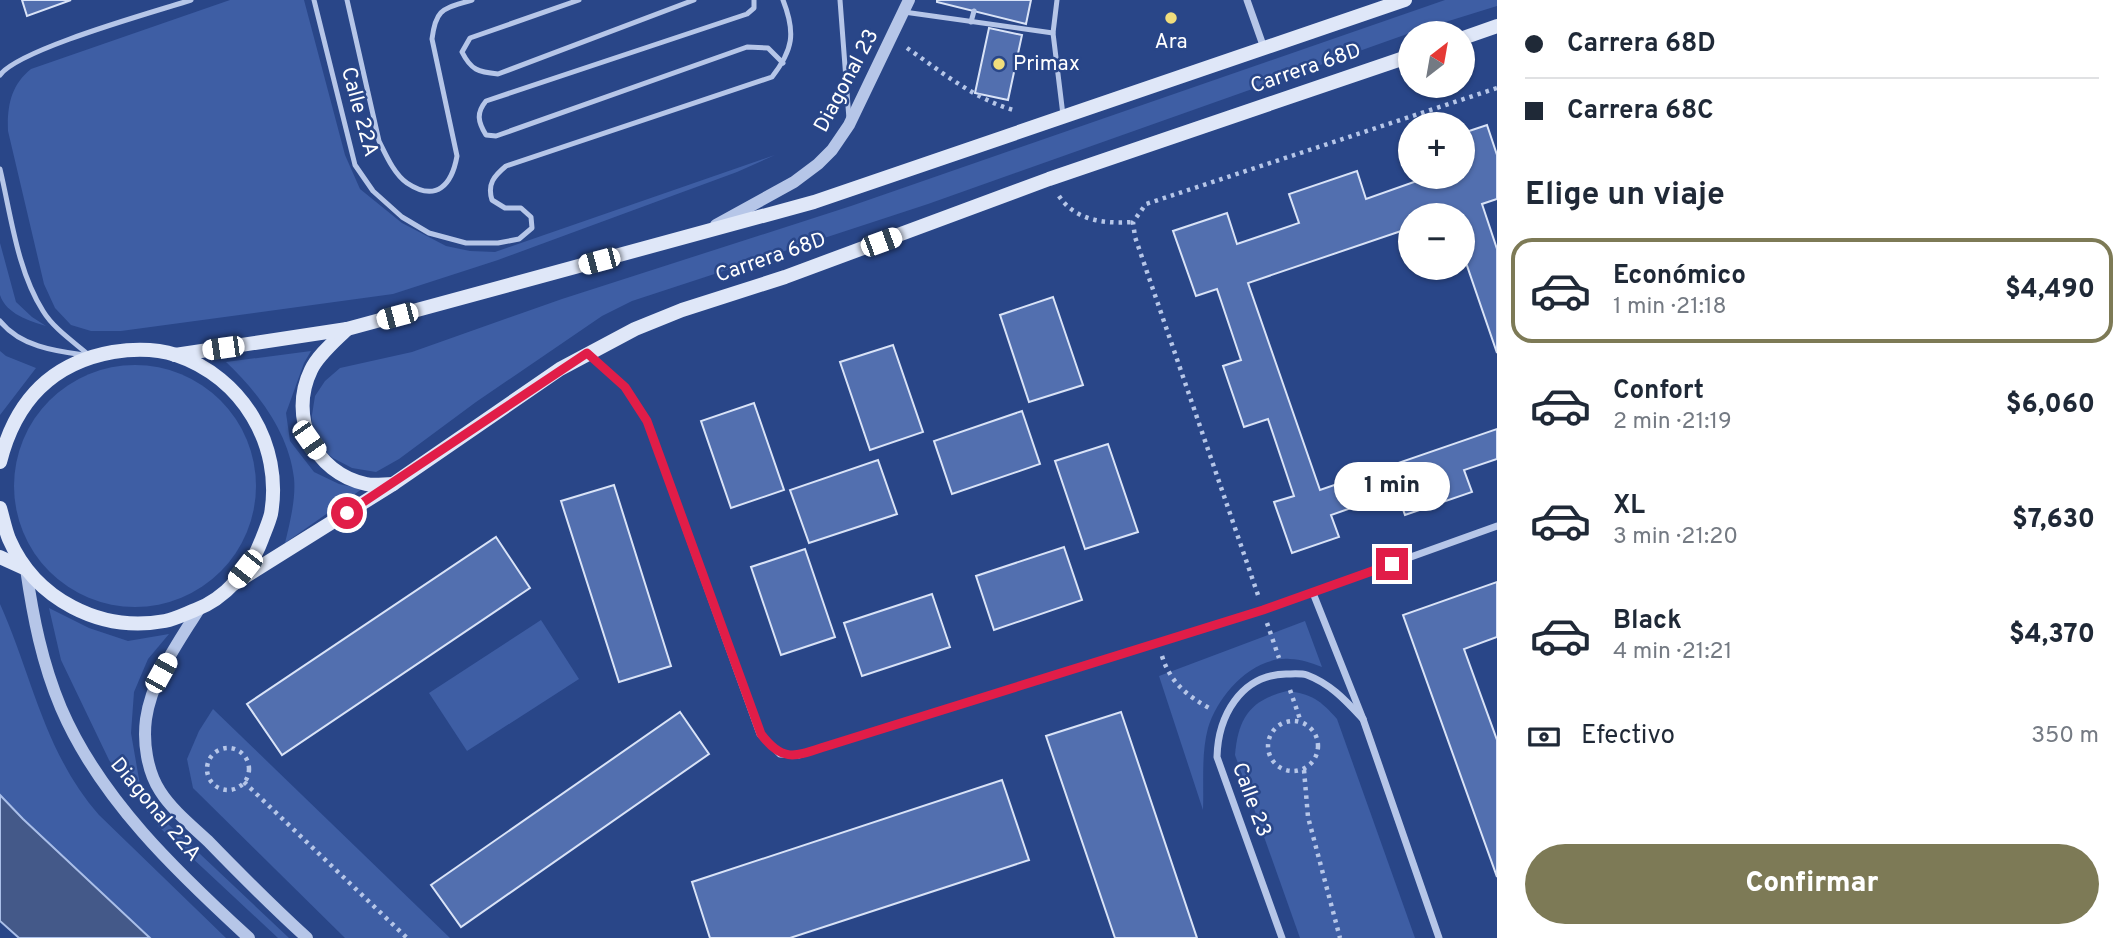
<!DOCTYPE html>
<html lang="es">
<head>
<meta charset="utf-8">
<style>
	:root { --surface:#fff; --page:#f6f6f7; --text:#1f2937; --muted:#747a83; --line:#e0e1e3; --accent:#7d7a56 }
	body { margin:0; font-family:Overpass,sans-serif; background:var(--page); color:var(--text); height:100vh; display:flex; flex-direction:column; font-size:26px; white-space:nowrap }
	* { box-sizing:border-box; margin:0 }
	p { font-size:23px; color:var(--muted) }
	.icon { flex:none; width:38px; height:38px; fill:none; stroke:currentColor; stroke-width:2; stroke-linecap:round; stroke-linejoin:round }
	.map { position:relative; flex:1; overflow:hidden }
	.drawer { display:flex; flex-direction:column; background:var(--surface); width:630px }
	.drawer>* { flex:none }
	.banner { display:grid; align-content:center; height:154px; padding:0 28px; background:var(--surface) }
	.needle { width:46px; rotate:31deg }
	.fabs { position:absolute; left:1398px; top:21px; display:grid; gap:14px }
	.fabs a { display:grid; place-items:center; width:77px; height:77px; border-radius:50%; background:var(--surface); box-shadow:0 2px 5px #0004; font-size:35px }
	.end { position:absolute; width:32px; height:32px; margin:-16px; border:9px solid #e11d48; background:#fff; box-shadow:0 0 0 4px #fff }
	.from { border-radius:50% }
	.bubble { position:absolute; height:49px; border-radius:24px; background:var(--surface); box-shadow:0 2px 5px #0004; font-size:23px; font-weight:800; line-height:49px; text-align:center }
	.car { position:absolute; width:21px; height:42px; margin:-21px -10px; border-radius:9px; box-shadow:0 0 5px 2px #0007; background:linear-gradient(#fff 24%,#345 0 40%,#fff 0 76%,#345 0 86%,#fff 0) }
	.banner b { display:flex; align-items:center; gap:24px; height:66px; font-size:26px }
	.banner b+b { border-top:2px solid var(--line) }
	.banner i { width:18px; height:18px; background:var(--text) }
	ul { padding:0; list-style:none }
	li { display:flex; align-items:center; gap:21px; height:105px; margin:0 14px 10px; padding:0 14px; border:4px solid transparent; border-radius:21px }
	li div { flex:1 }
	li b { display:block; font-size:26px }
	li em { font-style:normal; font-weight:800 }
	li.selected { border-color:var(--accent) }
	li>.icon { width:63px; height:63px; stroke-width:1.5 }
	h2 { padding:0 28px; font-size:32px; line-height:84px }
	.pay { display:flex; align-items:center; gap:18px; height:77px; padding:0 28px; font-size:26px }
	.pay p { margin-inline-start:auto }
	.primary-button { display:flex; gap:14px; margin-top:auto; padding:14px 28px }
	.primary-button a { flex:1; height:80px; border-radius:42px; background:var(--accent); color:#fff; font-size:28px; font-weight:800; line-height:80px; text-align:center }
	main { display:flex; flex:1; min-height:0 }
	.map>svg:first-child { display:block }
</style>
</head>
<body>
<main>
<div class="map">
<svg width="1497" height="938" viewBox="0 0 1497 938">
	<rect width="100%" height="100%" fill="#294688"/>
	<g fill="#3e5ea4">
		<path d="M230,0H304L345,155L360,189L402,223L446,246L470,251L495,252L775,155L737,172L498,260L393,294L121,331H91L71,325L55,308L44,284L8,131C7,106 11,85 31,69Z"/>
		<path d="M1445,0H1497V6L1410,33L928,204L632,301L602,316L476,402L399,459L376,472L352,468L333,458L319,446L312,429V415L315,396L325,381L340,368L412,352L562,299L851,206Z"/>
		<path d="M0,243L16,302L32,317L46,326C30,321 6,314 0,295C0,285 0,254 0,243Z"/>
		<path d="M0,351L6,356L36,368L0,415Z"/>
		<path d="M311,351L304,363L286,413L290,441L314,472L339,484L362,489L285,543C290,522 296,499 294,478C289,433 258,392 226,362Z"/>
		<circle cx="135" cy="486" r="121"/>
		<path d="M0,604C33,678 44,752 99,815L226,938H150L23,819L0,795Z"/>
		<path d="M49,608L89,628L128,641L169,634L148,659L134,692L131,733L140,785L165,821L289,938H278L159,827L109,760L61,660Z"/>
		<path d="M541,620L579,679L467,751L429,693Z"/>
		<path d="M1305,621L1322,667C1311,663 1301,659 1290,659C1252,656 1218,695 1208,728C1201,754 1204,783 1203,810L1159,676Z"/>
		<path d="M1287,691C1312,694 1320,700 1337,719L1415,938H1300L1235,755C1238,718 1250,700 1287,691Z"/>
		<path d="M213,709L450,938H345L193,788L187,759L199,731Z"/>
	</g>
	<path fill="#445989" stroke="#aabfe9" stroke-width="2" d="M0,795L23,819L150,938H19L0,921Z"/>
	<g fill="#526faf" stroke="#d9e3f7" stroke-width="2">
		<path d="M22,0H71L27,16Z"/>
		<path d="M937,0H1031L1026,24L937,2Z"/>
		<path d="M989,28L1022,35L1008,100L975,93Z"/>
		<path d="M1487,125L1497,155V199L1482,204L1497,249V353L1463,254V215H1410V228L1248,283L1320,490L1497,429V459L1464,470L1472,492L1405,515L1397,492L1331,515L1339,537L1292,553L1274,502L1294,496L1268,419L1244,427L1223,366L1241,360L1217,289L1196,296L1173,231L1227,213L1237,244L1299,223L1289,194L1357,171L1366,199L1428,177H1463V133Z"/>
		<path d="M1053,297L1083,385L1029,402L1000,315Z"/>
		<path d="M893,345L923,432L870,450L840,362Z"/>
		<path d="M754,403L784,490L731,508L701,421Z"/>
		<path d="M1022,411L1040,464L952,494L934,441Z"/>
		<path d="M1108,444L1138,532L1085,549L1055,461Z"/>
		<path d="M878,460L897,514L809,543L790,490Z"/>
		<path d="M614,485L671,666L619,682L561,501Z"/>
		<path d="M496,537L530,588L282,755L247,704Z"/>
		<path d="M1064,547L1082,600L994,630L976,576Z"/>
		<path d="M805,549L835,637L781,655L751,567Z"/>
		<path d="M1497,582V637L1464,649L1497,740V877L1403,615Z"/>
		<path d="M932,594L950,647L862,676L844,623Z"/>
		<path d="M680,712L709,754L461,927L431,885Z"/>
		<path d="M1121,712L1197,938H1115L1046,736Z"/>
		<path d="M1002,780L1029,860L790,938H710L692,882Z"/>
	</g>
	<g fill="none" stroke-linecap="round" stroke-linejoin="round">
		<g stroke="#b6c6e8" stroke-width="4.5" stroke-dasharray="3.5 5" stroke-linecap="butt">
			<path d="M907,48C942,72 975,100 1017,111"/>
			<path d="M1059,196C1075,221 1106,224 1133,222"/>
			<path d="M1258,595L1135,237L1133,222L1146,204L1497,88"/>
			<path d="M1267,623L1279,658"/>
			<path d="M1162,656C1170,682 1187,696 1211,709"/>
			<path d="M1290,690L1301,722"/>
			<circle cx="1293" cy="746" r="25"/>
			<circle cx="228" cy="769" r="21"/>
			<path d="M1304,770L1308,817L1340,938"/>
			<path d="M244,782L407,938"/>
		</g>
		<g stroke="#b6c6e8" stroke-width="5">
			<path d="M314,0L355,165L373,191L402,217L429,233L466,243H498L519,239L532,228L531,217L521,208H505L492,200C487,184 494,176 506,166L772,77C793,50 796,33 783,0"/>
			<path d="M347,0L379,141C386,155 394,174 407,183C437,203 452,184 457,156L432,39C436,7 444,9 472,0"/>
			<path d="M579,0L470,38L462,52C471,70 478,72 498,74L694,0"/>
			<path d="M754,0V8L747,14L486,101C476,113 478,122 486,135L496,136L747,47L768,48L783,63"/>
			<path d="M840,0L849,119"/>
			<path d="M1057,0L1053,33L1063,115"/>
			<path d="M904,12L1053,33"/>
			<path d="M971,22L974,11"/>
			<path d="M0,75C19,49 154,12 191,0"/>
			<path d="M0,169C11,215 17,270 43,311C54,329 74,342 90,356"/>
			<path d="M0,321C20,346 54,351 84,355"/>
		</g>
		<g stroke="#b6c6e8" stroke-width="7">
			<path d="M1247,0L1264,48"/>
			<path d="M587,353L625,387L647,421L760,734L780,754L799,755L1263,610L1497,526"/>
			<path d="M1313,593L1363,719L1439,938"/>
			<path d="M1282,938L1217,757C1218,717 1240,675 1286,674C1292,674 1301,673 1307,675C1331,684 1346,701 1363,719"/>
		</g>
		<g stroke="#b6c6e8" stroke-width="12">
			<path d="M716,225L794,182L818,164L832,150L849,125L909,0"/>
			<path d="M26,569C33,617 42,663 61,708C100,799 177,872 249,938"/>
			<path d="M199,609C178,643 152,678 146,719C143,742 147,771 160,791C172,810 192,826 208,841C240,874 273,907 307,938"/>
		</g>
		<g stroke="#dfe7f8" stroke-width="14">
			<path d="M1463,38L1497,26"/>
			<path d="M347,329C335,341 318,355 311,370C288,417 314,473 366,484C374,486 384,484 393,484"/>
			<path d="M175,355L347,329L814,202L1405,0"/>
			<path d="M0,462C15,402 51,363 113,352C133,349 157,349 176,355C242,377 283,445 271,514C269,522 265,531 262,539C251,569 225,599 195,610C185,614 175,619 165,621C100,633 35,599 9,539C5,529 3,518 0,508"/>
			<path d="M0,557L26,569"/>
			<path d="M233,584L393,484L560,369L635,329L682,310L785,277L1049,179L1410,56"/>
		</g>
	</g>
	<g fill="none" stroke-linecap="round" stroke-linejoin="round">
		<path stroke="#e11d48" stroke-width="9" d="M347,513L587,353L625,387L647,421L761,734C782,762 794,757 824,747L1263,610L1392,564"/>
	</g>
	<g fill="#f0dd7c" stroke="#294688" stroke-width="2.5">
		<circle cx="1171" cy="18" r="7"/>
		<circle cx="999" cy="64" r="7"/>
	</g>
	<g text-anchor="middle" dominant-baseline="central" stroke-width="5" stroke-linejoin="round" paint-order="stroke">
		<g font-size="21" fill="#fff" stroke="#294688">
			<text x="1171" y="42">Ara</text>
			<text x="1013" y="64" text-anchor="start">Primax</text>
		</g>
		<g font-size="21" fill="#fff" stroke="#294688">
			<text transform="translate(1306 69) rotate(-19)">Carrera 68D</text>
			<text transform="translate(847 81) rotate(-62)">Diagonal 23</text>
			<text transform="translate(359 112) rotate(75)">Calle 22A</text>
			<text transform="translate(771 258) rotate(-19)">Carrera 68D</text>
			<text transform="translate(1251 800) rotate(70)">Calle 23</text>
			<text transform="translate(155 810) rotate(50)">Diagonal 22A</text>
		</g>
	</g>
</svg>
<div class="fabs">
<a><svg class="needle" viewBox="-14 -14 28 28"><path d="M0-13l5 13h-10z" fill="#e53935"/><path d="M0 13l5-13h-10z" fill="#747a83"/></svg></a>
<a>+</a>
<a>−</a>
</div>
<i class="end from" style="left:347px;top:513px"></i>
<i class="end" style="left:1392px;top:564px"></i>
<div class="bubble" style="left:1334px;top:462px;width:116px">1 min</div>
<i class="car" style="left:881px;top:242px;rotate:70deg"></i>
<i class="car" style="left:599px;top:261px;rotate:255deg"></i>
<i class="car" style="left:397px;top:316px;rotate:255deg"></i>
<i class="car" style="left:223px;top:348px;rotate:262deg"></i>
<i class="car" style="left:309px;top:440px;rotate:145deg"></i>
<i class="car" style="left:245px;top:569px;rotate:218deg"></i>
<i class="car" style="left:161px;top:673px;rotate:29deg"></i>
</div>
<section class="drawer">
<div class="banner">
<b><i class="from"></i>Carrera 68D</b>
<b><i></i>Carrera 68C</b>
</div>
<h2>Elige un viaje</h2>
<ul>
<li class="selected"><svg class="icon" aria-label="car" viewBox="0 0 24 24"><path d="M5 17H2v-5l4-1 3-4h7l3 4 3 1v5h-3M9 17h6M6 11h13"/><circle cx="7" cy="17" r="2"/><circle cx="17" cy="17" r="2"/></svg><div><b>Económico</b><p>1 min · 21:18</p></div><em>$4,490</em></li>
<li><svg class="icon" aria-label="car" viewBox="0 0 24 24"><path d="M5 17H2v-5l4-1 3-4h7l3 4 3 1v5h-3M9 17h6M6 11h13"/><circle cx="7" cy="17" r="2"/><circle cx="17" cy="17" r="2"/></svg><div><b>Confort</b><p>2 min · 21:19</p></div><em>$6,060</em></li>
<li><svg class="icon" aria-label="car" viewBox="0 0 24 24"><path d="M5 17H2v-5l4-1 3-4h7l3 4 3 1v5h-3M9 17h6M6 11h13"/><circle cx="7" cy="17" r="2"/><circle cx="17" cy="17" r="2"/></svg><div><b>XL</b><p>3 min · 21:20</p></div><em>$7,630</em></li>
<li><svg class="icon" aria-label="car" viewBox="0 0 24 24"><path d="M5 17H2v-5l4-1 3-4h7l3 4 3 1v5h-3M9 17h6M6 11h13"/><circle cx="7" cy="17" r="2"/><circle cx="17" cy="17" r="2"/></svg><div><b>Black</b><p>4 min · 21:21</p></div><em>$4,370</em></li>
</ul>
<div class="pay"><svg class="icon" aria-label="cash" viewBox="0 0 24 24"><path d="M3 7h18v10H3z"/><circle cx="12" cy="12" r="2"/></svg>Efectivo<p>350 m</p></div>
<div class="primary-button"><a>Confirmar</a></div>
</section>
</main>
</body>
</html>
